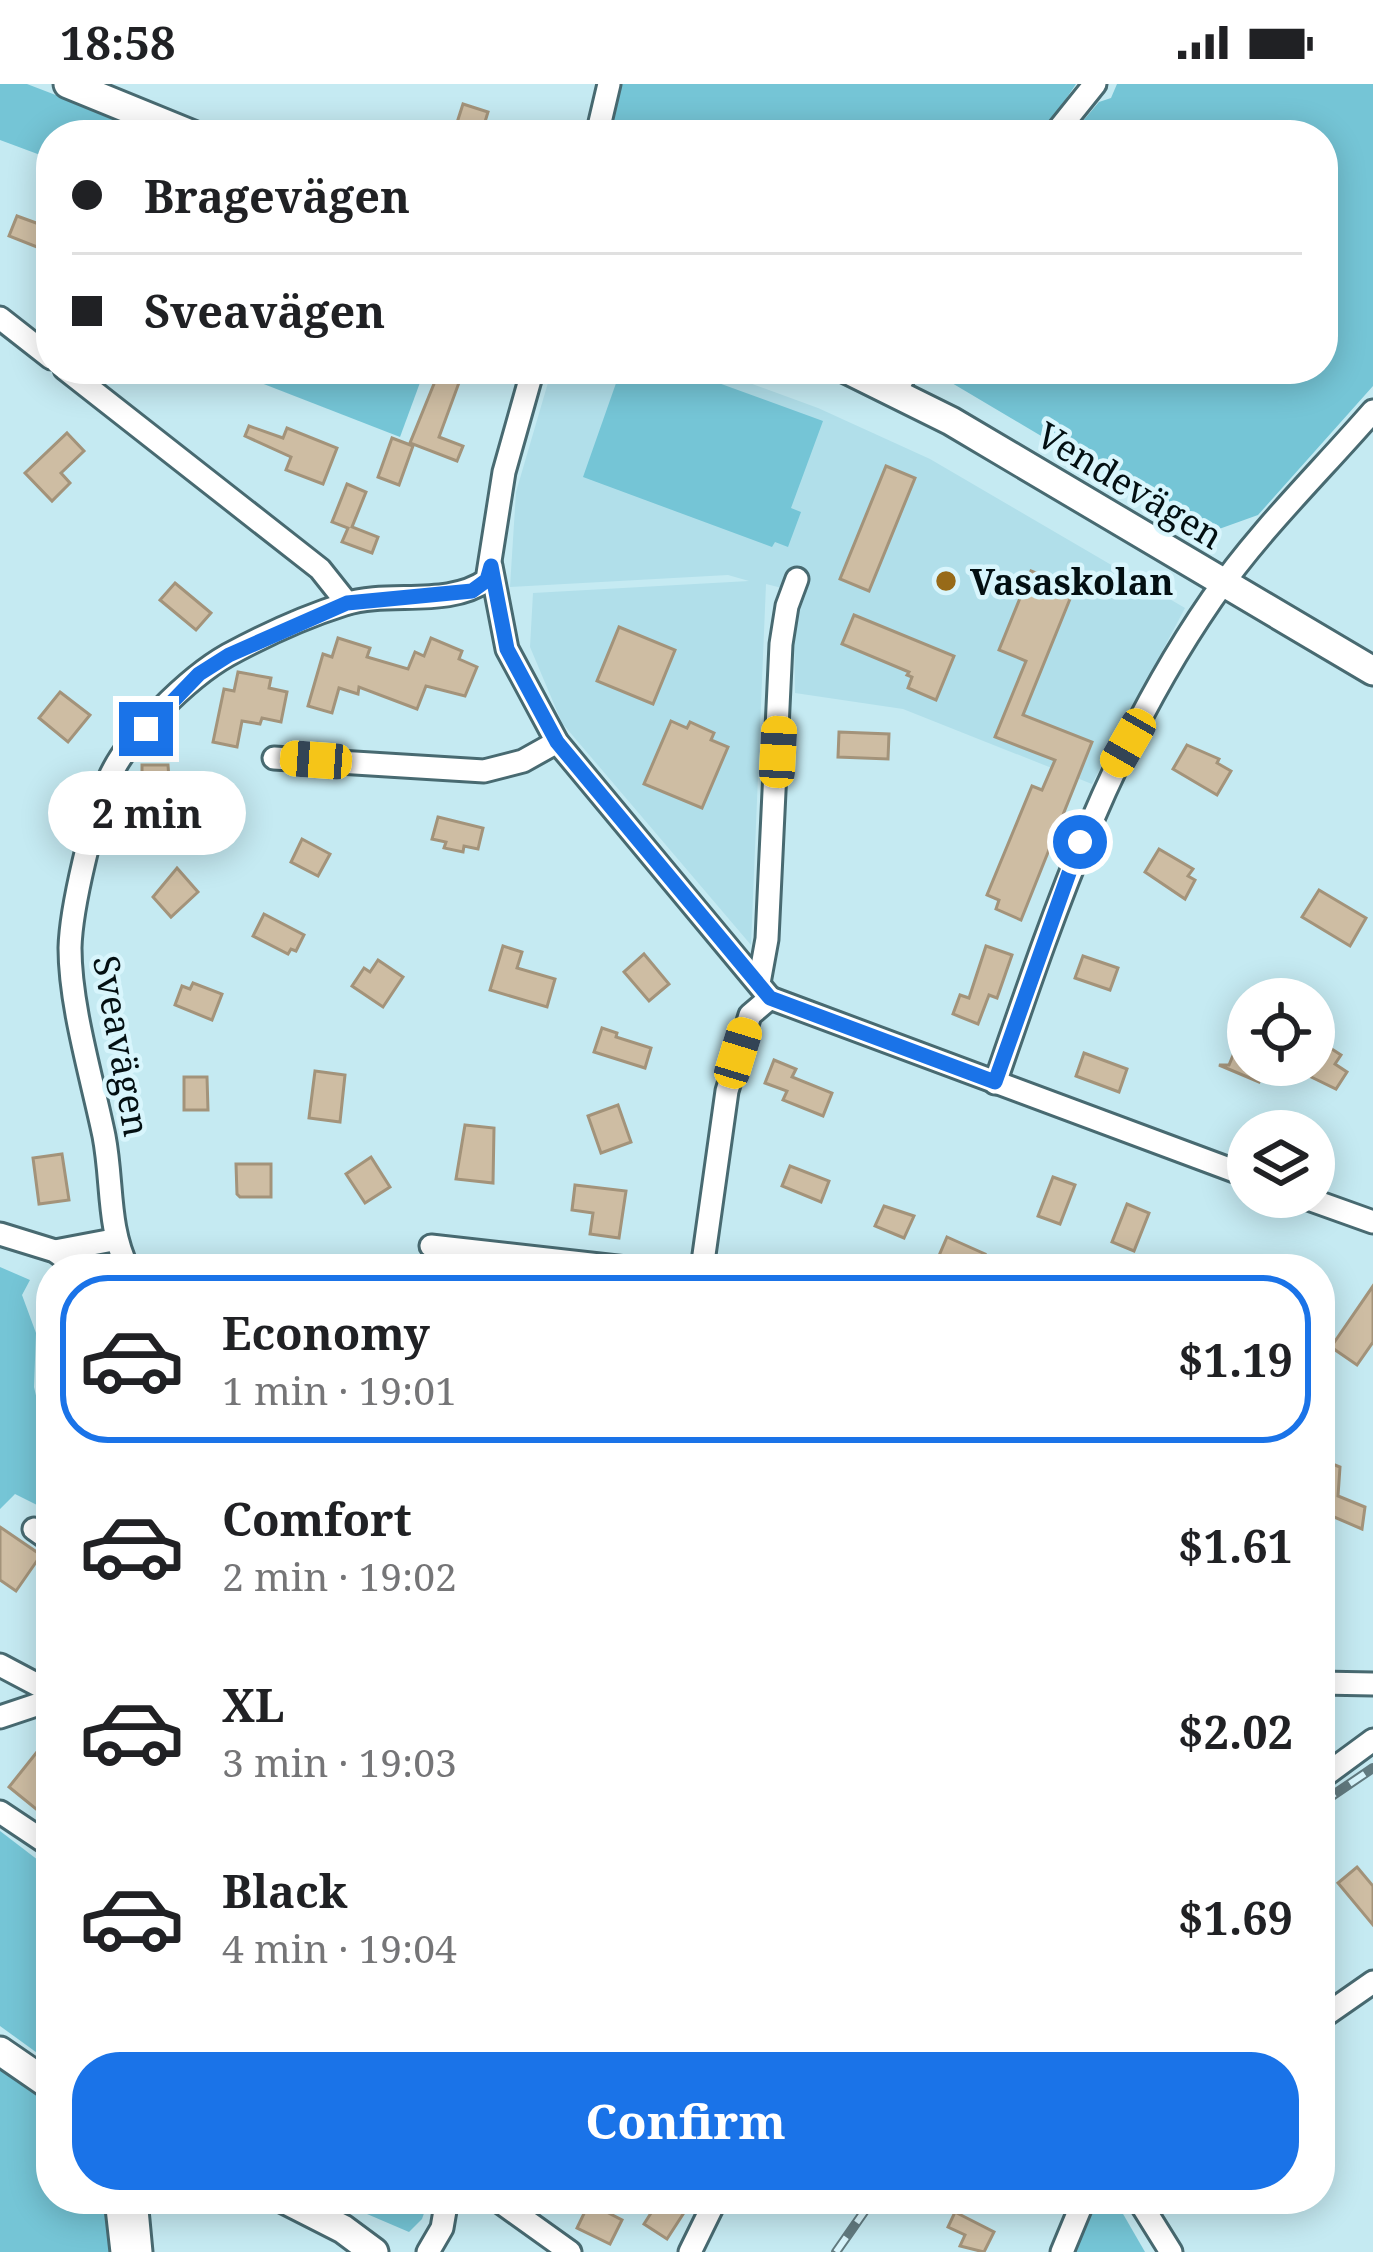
<!DOCTYPE html>
<html lang="en">
<head>
<meta charset="utf-8">
<style>
	:root { --surface:#fff; --page:#f2f2f2; --text:#202124; --muted:#757577; --line:#e0e0e0; --accent:#1a73e8 }
	body { margin:0; font-family:"Noto Serif",serif; background:var(--page); color:var(--text); height:100vh; display:flex; flex-direction:column; font-size:45px; white-space:nowrap }
	* { box-sizing:border-box; margin:0 }
	p { font-size:39px; color:var(--muted) }
	.icon { flex:none; width:66px; height:66px; fill:none; stroke:currentColor; stroke-width:2; stroke-linecap:round; stroke-linejoin:round }
	.map { position:relative; flex:1; overflow:hidden }
	.sheet { position:absolute; left:36px; top:1170px; width:1299px; height:960px; display:flex; flex-direction:column; background:var(--surface); border-radius:48px; box-shadow:0 6px 30px #0003 }
	.sheet>* { flex:none }
	.hud { position:absolute; left:36px; top:36px; width:1302px; height:264px; border-radius:48px; box-shadow:0 6px 30px #0003; display:grid; align-content:center; height:264px; padding:0 36px; background:var(--surface) }
	.controls { position:absolute; left:1227px; top:894px; display:grid; gap:24px }
	.controls a { display:grid; place-items:center; width:108px; height:108px; border-radius:50%; background:var(--surface); box-shadow:0 6px 30px #0003; font-size:60px }
	.end { position:absolute; width:54px; height:54px; margin:-27px; border:15px solid #1a73e8; background:#fff; box-shadow:0 0 0 6px #fff }
	.from { border-radius:50% }
	.bubble { position:absolute; height:84px; border-radius:42px; background:var(--surface); box-shadow:0 6px 30px #0003; font-size:39px; font-weight:700; line-height:84px; text-align:center }
	.car { position:absolute; width:36px; height:72px; margin:-36px -18px; border-radius:15px; box-shadow:0 0 9px 3px #0007; background:linear-gradient(#f5c518 24%,#345 0 40%,#f5c518 0 76%,#345 0 86%,#f5c518 0) }
	.hud b { display:flex; align-items:center; gap:42px; height:114px; font-size:45px }
	.hud b+b { border-top:3px solid var(--line) }
	.hud i { width:30px; height:30px; background:var(--text) }
	ul { padding:21px 0 0; list-style:none }
	li { display:flex; align-items:center; gap:36px; height:168px; margin:0 24px 18px; padding:0 12px; border:6px solid transparent; border-radius:48px }
	li div { flex:1 }
	li b { display:block; font-size:45px }
	li em { font-style:normal; font-weight:700 }
	li.active { border-color:var(--accent) }
	li>.icon { width:108px; height:108px; stroke-width:1.5 }
	.action { display:flex; gap:24px; margin-top:auto; padding:24px 36px }
	.action a { flex:1; height:138px; border-radius:48px; background:var(--accent); color:#fff; font-size:48px; font-weight:700; line-height:138px; text-align:center }
	.status { display:flex; justify-content:space-between; align-items:center; height:84px; padding:0 60px; background:var(--surface); direction:ltr }
	.status svg { height:33px; fill:currentColor }
	.map>svg:first-child { display:block }
</style>
</head>
<body>
<div class="status"><b>18:58</b><svg viewBox="0 0 49 12"><path d="M0 12V9h3v3zM5 12V6h3v6zM10 12V3h3v9zM15 12V0h3v12zM26 1h20v11H26zM47 4h2v5h-2z"/></svg></div>
<div class="map">
<svg width="1373" height="2168" viewBox="0 0 1373 2168">
	<rect width="100%" height="100%" fill="#c5eaf2"/>
	<path fill="#b1dfea" d="M552,285H711L818,324L930,375L1185,524L1092,700L903,625L795,609L794,542L806,510L766,500L751,861L562,639L530,563L533,509L749,497L728,491L510,503L516,408Z"/>
	<g fill="#75c5d6">
		<path d="M0,0H27L160,51H51V75L0,56Z"/>
		<path d="M619,0H1076L1042,51H606Z"/>
		<path d="M1117,0H1373V302L1258,431L1219,445L1196,444L935,289V285H1323V51H1071L1099,18L1111,14Z"/>
		<path d="M225,285H425L400,353Z"/>
		<path d="M621,285H680L823,337L791,424L801,428L788,463L775,458L772,463L583,393Z"/>
		<path d="M0,1183L30,1196L22,1211L36,1249L34,1303L51,1376V1428L15,1410L0,1425Z"/>
		<path d="M0,1747L51,1786V1979L0,1942Z"/>
		<path d="M0,1983L51,2017V2115H103L110,2168H0Z"/>
		<path d="M332,2115H429L422,2135L409,2148Z"/>
		<path d="M1096,2115L1115,2116L1145,2168H1069L1083,2130Z"/>
	</g>
	<g fill="#cebda3" stroke="#a3937a" stroke-width="3">
		<path d="M463,20L488,28L481,51H453Z"/>
		<path d="M17,132L50,144L42,165L9,152Z"/>
		<path d="M440,285H464L439,353L463,362L457,377L410,359Z"/>
		<path d="M249,342L283,354L287,344L337,364L323,400L286,386L291,373L245,352Z"/>
		<path d="M67,349L84,367L61,389L70,399L52,417L25,389Z"/>
		<path d="M392,354L413,362L399,401L378,393Z"/>
		<path d="M886,382L915,394L869,507L840,495Z"/>
		<path d="M347,400L366,408L352,443L378,453L372,469L342,458L348,444L332,438Z"/>
		<path d="M1031,487L1074,505L1023,631L1092,658L1021,836L996,825L999,816L987,811L1032,702L1042,706L1055,676L995,653L1026,577L999,566Z"/>
		<path d="M175,499L211,529L196,546L160,516Z"/>
		<path d="M854,531L954,572L936,616L908,604L912,593L907,591L909,588L842,560Z"/>
		<path d="M619,543L675,566L653,620L597,597Z"/>
		<path d="M338,554L370,564L367,573L408,585L415,568L424,572L431,554L462,567L459,575L477,583L465,612L426,602L417,625L359,603L358,610L339,604L332,629L308,622L323,570L332,573Z"/>
		<path d="M238,588L271,594L269,604L287,608L281,638L262,634L260,640L242,637L237,663L213,658L224,605L234,607Z"/>
		<path d="M60,608L90,631L68,658L39,634Z"/>
		<path d="M671,637L687,644L690,638L714,649L711,656L728,663L702,724L644,700Z"/>
		<path d="M839,648L889,650L888,675L838,673Z"/>
		<path d="M1187,661L1219,675L1217,679L1231,687L1217,711L1173,685Z"/>
		<path d="M142,681H168L171,723L186,722V743H142Z"/>
		<path d="M438,733L483,744L478,765L464,762L463,768L444,764L446,758L432,755Z"/>
		<path d="M302,755L330,770L318,792L291,778Z"/>
		<path d="M1159,765L1193,785L1188,792L1195,796L1185,815L1145,788Z"/>
		<path d="M177,784L198,808L171,833L153,813Z"/>
		<path d="M1319,806L1366,834L1350,862L1302,833Z"/>
		<path d="M264,830L304,851L296,867L291,865L288,870L253,852Z"/>
		<path d="M503,862L522,868L517,884L555,895L547,923L490,906Z"/>
		<path d="M986,862L1012,871L997,914L989,911L978,940L953,930L960,911L969,914Z"/>
		<path d="M644,870L669,900L649,917L624,888Z"/>
		<path d="M1083,872L1118,884L1110,906L1075,894Z"/>
		<path d="M378,876L403,893L383,923L352,902L364,884L370,888Z"/>
		<path d="M193,899L222,910L212,936L175,921L182,902L190,905Z"/>
		<path d="M1248,935V981H1266L1259,998L1219,981H1229Z"/>
		<path d="M602,944L617,949L616,953L651,964L645,984L594,968Z"/>
		<path d="M1324,960L1341,971L1335,980L1347,988L1336,1005L1305,990Z"/>
		<path d="M1084,969L1127,985L1119,1008L1076,992Z"/>
		<path d="M774,976L796,985L792,993L832,1009L823,1032L783,1016L787,1007L765,999Z"/>
		<path d="M315,987L345,991L340,1038L309,1034Z"/>
		<path d="M184,993H207L208,1026H184Z"/>
		<path d="M618,1021L631,1058L601,1069L588,1032Z"/>
		<path d="M465,1041L494,1044L493,1099L456,1095Z"/>
		<path d="M62,1070L69,1116L39,1120L33,1074Z"/>
		<path d="M371,1073L390,1103L365,1119L346,1090Z"/>
		<path d="M236,1080H271V1113H240L237,1110Z"/>
		<path d="M790,1082L829,1097L821,1118L782,1102Z"/>
		<path d="M1053,1093L1075,1101L1060,1140L1038,1132Z"/>
		<path d="M575,1101L626,1107L619,1154L590,1150L593,1129L572,1126Z"/>
		<path d="M1127,1120L1149,1129L1134,1167L1112,1158Z"/>
		<path d="M884,1122L914,1132L904,1154L875,1142Z"/>
		<path d="M947,1153L985,1170L979,1185H965L938,1174Z"/>
		<path d="M1373,1202V1258L1357,1281L1331,1263Z"/>
		<path d="M1320,1375L1340,1383L1338,1412L1365,1423L1362,1445L1320,1427Z"/>
		<path d="M0,1443L41,1471L16,1507L0,1496Z"/>
		<path d="M37,1668L51,1680V1717L41,1729L9,1703Z"/>
		<path d="M1357,1783L1373,1802V1841L1338,1799Z"/>
		<path d="M660,2115H672L687,2124L667,2155L644,2140Z"/>
		<path d="M589,2119L622,2136L610,2160L577,2144Z"/>
		<path d="M955,2128L994,2148L984,2168L960,2162L965,2151L948,2143Z"/>
	</g>
	<g fill="none" stroke-linecap="round" stroke-linejoin="round">
		<defs>
			<g id="street">
				<path d="M597,51L609,0"/>
				<path d="M1054,51L1095,0"/>
				<path d="M0,234L51,274"/>
				<path d="M65,285L320,485L347,519"/>
				<path d="M895,309L908,285"/>
				<path d="M491,482L507,565L557,658L770,914L750,931L727,1007L702,1185"/>
				<path d="M274,674L484,687L523,677L557,658"/>
				<path d="M759,899L767,855L781,560L787,522L797,495"/>
				<path d="M770,914L1248,1092"/>
				<path d="M995,999C1054,828 1108,666 1212,515C1258,448 1319,389 1373,327"/>
				<path d="M1303,1113L1373,1138"/>
				<path d="M0,1150L55,1167L79,1185"/>
				<path d="M431,1162L635,1185"/>
				<path d="M55,1167L113,1156"/>
				<path d="M128,1185C107,1142 113,1099 104,1052C92,994 70,922 70,864C71,823 93,732 109,695C126,654 189,593 228,571C263,552 307,532 345,520C389,506 448,524 487,496L504,388L533,285"/>
				<path d="M34,1445L51,1457"/>
				<path d="M0,1581L51,1608"/>
				<path d="M1320,1599L1373,1600"/>
				<path d="M0,1633L51,1616"/>
				<path d="M1320,1695L1373,1656"/>
				<path d="M0,1728L51,1762"/>
				<path d="M1320,1935L1373,1898"/>
				<path d="M116,2115L122,2168"/>
				<path d="M136,2115L141,2168"/>
				<path d="M496,2115L570,2168"/>
				<path d="M1138,2115L1171,2168"/>
				<path d="M428,2168L442,2144L447,2115"/>
				<path d="M690,2168L716,2115"/>
				<path d="M1062,2168L1084,2115"/>
			</g>
			<g id="secondary">
				<path d="M68,0L193,51"/>
				<path d="M846,285L951,337L1373,587"/>
				<path d="M0,1967L51,2002"/>
				<path d="M284,2115L343,2145L374,2168"/>
			</g>
		</defs>
		<use href="#street" stroke="#486a71" stroke-width="27"/>
		<use href="#secondary" stroke="#486a71" stroke-width="33"/>
		<use href="#street" stroke="#fff" stroke-width="21"/>
		<use href="#secondary" stroke="#fff" stroke-width="27"/>
		<defs>
			<g id="rail">
				<path d="M1320,1720L1373,1684"/>
				<path d="M836,2168L873,2115"/>
			</g>
		</defs>
		<use href="#rail" stroke="#627b80" stroke-width="10"/>
		<use href="#rail" stroke="#d8f5fc" stroke-width="6" stroke-dasharray="18" stroke-linecap="butt"/>
	</g>
	<g fill="none" stroke-linecap="round" stroke-linejoin="round">
		<path stroke="#1a73e8" stroke-width="15" d="M146,645L199,590L229,571L347,519L472,507L487,496L491,482L507,565L557,658L770,914L995,998L1080,758"/>
	</g>
	<circle fill="#976a18" stroke="#d8f5fc" stroke-width="4.5" cx="946" cy="497" r="12"/>
	<g text-anchor="middle" dominant-baseline="central" stroke-width="9" stroke-linejoin="round" paint-order="stroke">
		<g font-size="36" fill="#030f12" stroke="#d8f5fc">
			<text transform="translate(1130 401) rotate(31)">Vendevägen</text>
			<text transform="translate(122 962) rotate(80)">Sveavägen</text>
		</g>
		<g font-size="36" font-weight="bold" fill="#030f12" stroke="#d8f5fc" text-anchor="start">
			<text x="970" y="497">Vasaskolan</text>
		</g>
	</g>
</svg>
<div class="controls">
<a><svg class="icon" aria-label="locate" viewBox="0 0 24 24"><circle cx="12" cy="12" r="6"/><path d="M12 2v4M12 18v4M2 12h4M18 12h4"/></svg></a>
<a><svg class="icon" aria-label="layers" viewBox="0 0 24 24"><path d="M12 4l9 5-9 5-9-5zM3 14l9 5 9-5"/></svg></a>
</div>
<i class="end from" style="left:1080px;top:758px"></i>
<i class="end" style="left:146px;top:645px"></i>
<div class="bubble" style="left:48px;top:687px;width:198px">2 min</div>
<i class="car" style="left:1128px;top:659px;rotate:210deg"></i>
<i class="car" style="left:778px;top:668px;rotate:3deg"></i>
<i class="car" style="left:316px;top:676px;rotate:274deg"></i>
<i class="car" style="left:738px;top:969px;rotate:17deg"></i>
<div class="hud">
<b><i class="from"></i>Bragevägen</b>
<b><i></i>Sveavägen</b>
</div>
<section class="sheet">
<ul>
<li class="active"><svg class="icon" aria-label="car" viewBox="0 0 24 24"><path d="M5 17H2v-5l4-1 3-4h7l3 4 3 1v5h-3M9 17h6M6 11h13"/><circle cx="7" cy="17" r="2"/><circle cx="17" cy="17" r="2"/></svg><div><b>Economy</b><p>1 min · 19:01</p></div><em>$1.19</em></li>
<li><svg class="icon" aria-label="car" viewBox="0 0 24 24"><path d="M5 17H2v-5l4-1 3-4h7l3 4 3 1v5h-3M9 17h6M6 11h13"/><circle cx="7" cy="17" r="2"/><circle cx="17" cy="17" r="2"/></svg><div><b>Comfort</b><p>2 min · 19:02</p></div><em>$1.61</em></li>
<li><svg class="icon" aria-label="car" viewBox="0 0 24 24"><path d="M5 17H2v-5l4-1 3-4h7l3 4 3 1v5h-3M9 17h6M6 11h13"/><circle cx="7" cy="17" r="2"/><circle cx="17" cy="17" r="2"/></svg><div><b>XL</b><p>3 min · 19:03</p></div><em>$2.02</em></li>
<li><svg class="icon" aria-label="car" viewBox="0 0 24 24"><path d="M5 17H2v-5l4-1 3-4h7l3 4 3 1v5h-3M9 17h6M6 11h13"/><circle cx="7" cy="17" r="2"/><circle cx="17" cy="17" r="2"/></svg><div><b>Black</b><p>4 min · 19:04</p></div><em>$1.69</em></li>
</ul>
<div class="action"><a>Confirm</a></div>
</section>
</div>
</body>
</html>
